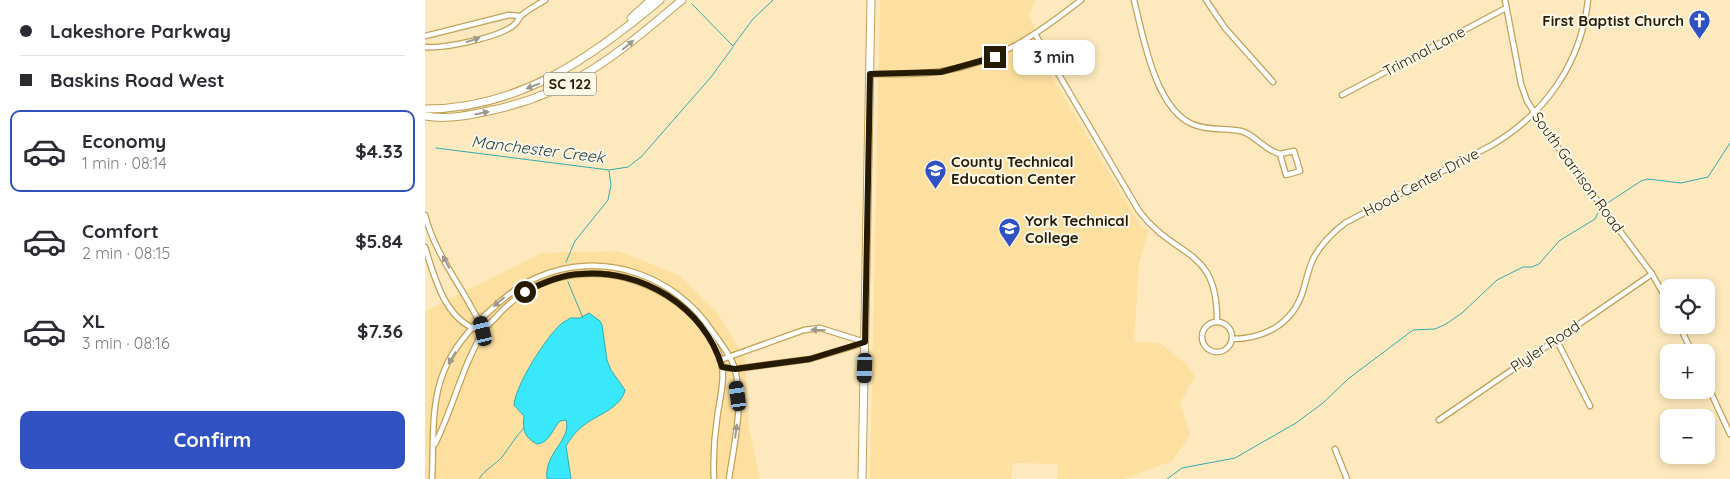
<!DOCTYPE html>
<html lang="en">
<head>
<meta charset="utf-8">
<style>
	:root { --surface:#fff; --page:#f7f7f7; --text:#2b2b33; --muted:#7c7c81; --line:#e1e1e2; --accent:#2f51c1 }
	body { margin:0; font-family:Quicksand,sans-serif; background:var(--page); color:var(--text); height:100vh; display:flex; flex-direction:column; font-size:19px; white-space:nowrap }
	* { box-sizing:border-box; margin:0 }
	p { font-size:16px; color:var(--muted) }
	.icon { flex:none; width:28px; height:28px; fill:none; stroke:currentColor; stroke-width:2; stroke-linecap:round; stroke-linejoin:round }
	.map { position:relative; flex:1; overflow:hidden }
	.sheet { display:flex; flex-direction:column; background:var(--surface); width:425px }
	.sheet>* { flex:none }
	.guide { display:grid; align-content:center; height:110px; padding:0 20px; background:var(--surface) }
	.fabs { position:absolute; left:1235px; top:279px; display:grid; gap:10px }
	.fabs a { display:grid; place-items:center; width:55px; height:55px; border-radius:10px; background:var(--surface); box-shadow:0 2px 8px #0003; font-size:25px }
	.end { position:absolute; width:22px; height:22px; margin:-11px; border:6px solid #261a00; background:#fff; box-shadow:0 0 0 2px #fff }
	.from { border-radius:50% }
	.bubble { position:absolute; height:35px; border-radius:10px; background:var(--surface); box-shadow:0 2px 8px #0003; font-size:16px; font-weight:700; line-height:35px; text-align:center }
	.car { position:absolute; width:15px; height:30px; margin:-15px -8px; border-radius:6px; box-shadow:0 0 4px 1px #0007; background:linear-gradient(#222 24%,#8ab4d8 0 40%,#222 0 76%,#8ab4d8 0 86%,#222 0) }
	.guide b { display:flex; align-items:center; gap:18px; height:48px; font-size:19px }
	.guide b+b { border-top:1px solid var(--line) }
	.guide i { width:12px; height:12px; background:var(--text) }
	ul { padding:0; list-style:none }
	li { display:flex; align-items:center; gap:15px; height:82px; margin:0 10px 8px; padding:0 10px; border:2px solid transparent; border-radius:10px }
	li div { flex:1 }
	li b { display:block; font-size:19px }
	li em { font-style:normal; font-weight:700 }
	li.on { border-color:var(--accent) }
	li>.icon { width:45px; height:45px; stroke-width:1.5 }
	.action { display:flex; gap:10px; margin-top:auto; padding:10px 20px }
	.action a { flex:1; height:58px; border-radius:10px; background:var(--accent); color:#fff; font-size:20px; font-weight:700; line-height:58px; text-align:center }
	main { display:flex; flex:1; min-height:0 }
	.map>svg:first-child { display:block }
</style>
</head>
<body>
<main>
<section class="sheet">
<div class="guide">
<b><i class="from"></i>Lakeshore Parkway</b>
<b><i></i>Baskins Road West</b>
</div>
<ul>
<li class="on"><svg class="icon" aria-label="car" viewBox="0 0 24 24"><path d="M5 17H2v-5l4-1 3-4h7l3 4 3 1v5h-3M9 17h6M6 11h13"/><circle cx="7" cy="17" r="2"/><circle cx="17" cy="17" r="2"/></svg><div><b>Economy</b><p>1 min · 08:14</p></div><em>$4.33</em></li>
<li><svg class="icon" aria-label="car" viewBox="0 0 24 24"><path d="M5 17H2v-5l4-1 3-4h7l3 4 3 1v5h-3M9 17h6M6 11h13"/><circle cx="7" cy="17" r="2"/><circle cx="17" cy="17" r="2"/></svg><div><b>Comfort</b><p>2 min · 08:15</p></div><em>$5.84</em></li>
<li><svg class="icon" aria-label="car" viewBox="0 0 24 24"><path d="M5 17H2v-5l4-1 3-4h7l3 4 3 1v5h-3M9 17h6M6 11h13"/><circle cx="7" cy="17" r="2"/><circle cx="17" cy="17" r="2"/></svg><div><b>XL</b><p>3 min · 08:16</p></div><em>$7.36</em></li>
</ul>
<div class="action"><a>Confirm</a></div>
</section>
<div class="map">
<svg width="1305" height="479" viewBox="0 0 1305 479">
	<rect width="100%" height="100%" fill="#fde9bd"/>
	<g fill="#fde09f">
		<path d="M455,0H610L604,15L609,28L608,45L715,225L723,231L714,263L709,342L735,343L761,364L770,377L755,403L765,435L747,461L699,479H633V464L588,463L586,479H445Z"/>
		<path d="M194,251L253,275L291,311L320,358L324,428L335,479H0V311L117,253Z"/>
	</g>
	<path fill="#3ae8fc" stroke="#34aab0" d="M164,313L175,321L177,325L182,360L186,370L200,390C196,408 172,415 159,425C151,431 146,438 141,446L146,479H122C119,452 147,440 141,420L135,421C127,429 125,443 112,444C100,438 97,430 99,416L89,405C90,386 121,337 136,324C139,321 142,321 145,318H155Z"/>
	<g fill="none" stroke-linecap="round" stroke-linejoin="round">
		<g stroke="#34aab0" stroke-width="1">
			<path d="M267,4L308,46L328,19L348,0"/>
			<path d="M11,148L184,170L203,167L216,157L286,77L308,47"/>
			<path d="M1181,204L1216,181L1223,179L1256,183L1283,177L1305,143"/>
			<path d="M141,262L150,241L183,200L186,185L184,171"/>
			<path d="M143,282L158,318"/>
			<path d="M54,479C60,469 70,465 77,457C85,447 90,437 99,428"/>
			<path d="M742,479L757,468L810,458L871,423L898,403L923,379L988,330L1010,329L1021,324L1037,313L1072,280L1098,267H1107L1114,264L1134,241L1170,219L1173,213"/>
		</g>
		<defs>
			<g id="street">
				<path d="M709,0C718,36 730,108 767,124C783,131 800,128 816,131C831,135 837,149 855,154L861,175L875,171L869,151L855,154"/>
				<path d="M781,0L800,28L848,82"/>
				<path d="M1080,0L1096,84L1102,101L1126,138L1227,274L1244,304"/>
				<path d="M610,34L714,211C751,260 793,246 792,322"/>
				<path d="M0,36L84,15L95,16"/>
				<path d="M0,47C18,49 77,37 90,24C93,22 93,18 97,15C104,9 112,5 120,0"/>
				<path d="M445,74C469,74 494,75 518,71C572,63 614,33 656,0"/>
				<path d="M917,95L1081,8"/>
				<path d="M0,215C8,247 28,275 44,303C49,314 55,319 58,331"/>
				<path d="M0,247C10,279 21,324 58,331"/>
				<circle cx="792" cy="337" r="15"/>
				<path d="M1254,325L1267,352"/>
				<path d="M807,339C838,339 866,325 877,294C881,282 883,269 889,257C897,243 907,233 920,223L1067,145C1121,113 1156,63 1163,0"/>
				<path d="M1131,339L1165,406"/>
				<path d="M295,360L379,330L395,328L440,342"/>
				<path d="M297,367L310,369L385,359L439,343"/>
				<path d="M1281,382L1305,434"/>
				<path d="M1014,420L1227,274"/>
				<path d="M10,444C28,408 37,367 58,332C61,326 68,321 73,315C114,270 179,262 232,290C260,304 291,333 297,366C300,382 294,402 292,419C289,439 288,459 289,479"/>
				<path d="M910,449L922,479"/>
				<path d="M7,479C9,443 5,405 19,371C29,346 48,325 68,308C81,296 95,285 111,278C175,249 249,274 287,331C295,342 304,353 309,366C320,402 309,443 304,479"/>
			</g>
			<g id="primary">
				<path d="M206,18L226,0"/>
				<path d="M0,109C94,109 166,58 235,0"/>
				<path d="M0,116C23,120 46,115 68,110C149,93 196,51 257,0"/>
				<path d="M437,479L446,0"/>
			</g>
		</defs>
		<use href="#street" stroke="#c1a157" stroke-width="7"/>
		<use href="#primary" stroke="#c1a157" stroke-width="9"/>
		<use href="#street" stroke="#fff" stroke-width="4.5"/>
		<use href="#primary" stroke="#fff" stroke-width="7"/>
	</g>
	<defs><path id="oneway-solid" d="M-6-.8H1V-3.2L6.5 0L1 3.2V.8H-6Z" transform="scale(1.25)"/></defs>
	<g fill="#9d988c">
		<use href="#oneway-solid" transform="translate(48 40) rotate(-17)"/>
		<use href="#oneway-solid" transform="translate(203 45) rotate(-40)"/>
		<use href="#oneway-solid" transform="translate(108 86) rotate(159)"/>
		<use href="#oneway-solid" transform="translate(57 113) rotate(-11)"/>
		<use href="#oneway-solid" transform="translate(21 262) rotate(-119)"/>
		<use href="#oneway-solid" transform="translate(74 302) rotate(139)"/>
		<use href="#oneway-solid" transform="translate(393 330) rotate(-178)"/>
		<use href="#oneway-solid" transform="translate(27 358) rotate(121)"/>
		<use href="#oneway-solid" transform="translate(311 431) rotate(-83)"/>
	</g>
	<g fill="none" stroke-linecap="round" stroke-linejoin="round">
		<path stroke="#261a00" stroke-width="6" d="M100,292C117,283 136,275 155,274C216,268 280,307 297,367L310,369L385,359L440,342L445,74L516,72L570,57"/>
	</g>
	<defs>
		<symbol id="church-pin" viewBox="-11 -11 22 30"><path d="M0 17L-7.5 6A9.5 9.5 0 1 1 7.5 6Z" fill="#2f51c1" stroke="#fef8e9"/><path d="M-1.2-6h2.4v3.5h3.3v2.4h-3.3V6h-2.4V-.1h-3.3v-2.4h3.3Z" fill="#fff"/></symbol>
		<symbol id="school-pin" viewBox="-11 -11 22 30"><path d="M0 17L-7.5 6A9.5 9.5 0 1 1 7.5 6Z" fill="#2f51c1" stroke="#fef8e9"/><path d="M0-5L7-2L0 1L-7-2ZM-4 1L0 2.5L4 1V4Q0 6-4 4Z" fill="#fff"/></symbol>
		<symbol id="university-pin" viewBox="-11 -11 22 30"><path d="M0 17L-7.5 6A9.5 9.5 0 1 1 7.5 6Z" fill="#2f51c1" stroke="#fef8e9"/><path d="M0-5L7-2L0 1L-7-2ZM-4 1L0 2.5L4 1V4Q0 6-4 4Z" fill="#fff"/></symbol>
	</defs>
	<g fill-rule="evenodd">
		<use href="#church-pin" x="1262" y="8" width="25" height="34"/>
		<use href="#school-pin" x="498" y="158" width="25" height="34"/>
		<use href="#university-pin" x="572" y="216" width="25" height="34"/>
	</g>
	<g text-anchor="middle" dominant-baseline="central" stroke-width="4" stroke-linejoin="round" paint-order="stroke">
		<rect fill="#fef8e9" stroke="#675d46" stroke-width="1" x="119" y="72.5" width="52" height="23" rx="4"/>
		<g font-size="14" font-weight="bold" fill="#261a00">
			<text x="145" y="84">SC 122</text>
		</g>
		<g font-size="15" font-weight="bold" fill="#261a00" stroke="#fef8e9" text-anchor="start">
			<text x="1259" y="20" text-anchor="end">First Baptist Church</text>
			<text x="526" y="161">County Technical<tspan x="526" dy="17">Education Center</tspan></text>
			<text x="600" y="220">York Technical<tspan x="600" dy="17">College</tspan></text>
		</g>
		<g font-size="15" fill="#261a00" stroke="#fef8e9">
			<text transform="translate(999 51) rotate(-28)">Trimnal Lane</text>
			<text transform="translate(1153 172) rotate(54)">South Garrison Road</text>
			<text transform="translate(996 182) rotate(-28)">Hood Center Drive</text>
			<text transform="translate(1120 346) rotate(-34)">Plyler Road</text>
		</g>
		<g font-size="16" font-style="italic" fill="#234549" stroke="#fef8e9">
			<text transform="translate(113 149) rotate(7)">Manchester Creek</text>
		</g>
	</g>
</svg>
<div class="fabs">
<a><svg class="icon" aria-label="locate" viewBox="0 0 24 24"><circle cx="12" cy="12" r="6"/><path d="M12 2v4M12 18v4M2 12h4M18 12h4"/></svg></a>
<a>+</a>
<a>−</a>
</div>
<i class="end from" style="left:100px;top:292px"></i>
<i class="end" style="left:570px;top:57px"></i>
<div class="bubble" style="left:588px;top:40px;width:82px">3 min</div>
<i class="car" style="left:58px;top:331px;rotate:347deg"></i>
<i class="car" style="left:440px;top:368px;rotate:182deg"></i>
<i class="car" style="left:313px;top:396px;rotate:352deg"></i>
</div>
</main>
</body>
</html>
